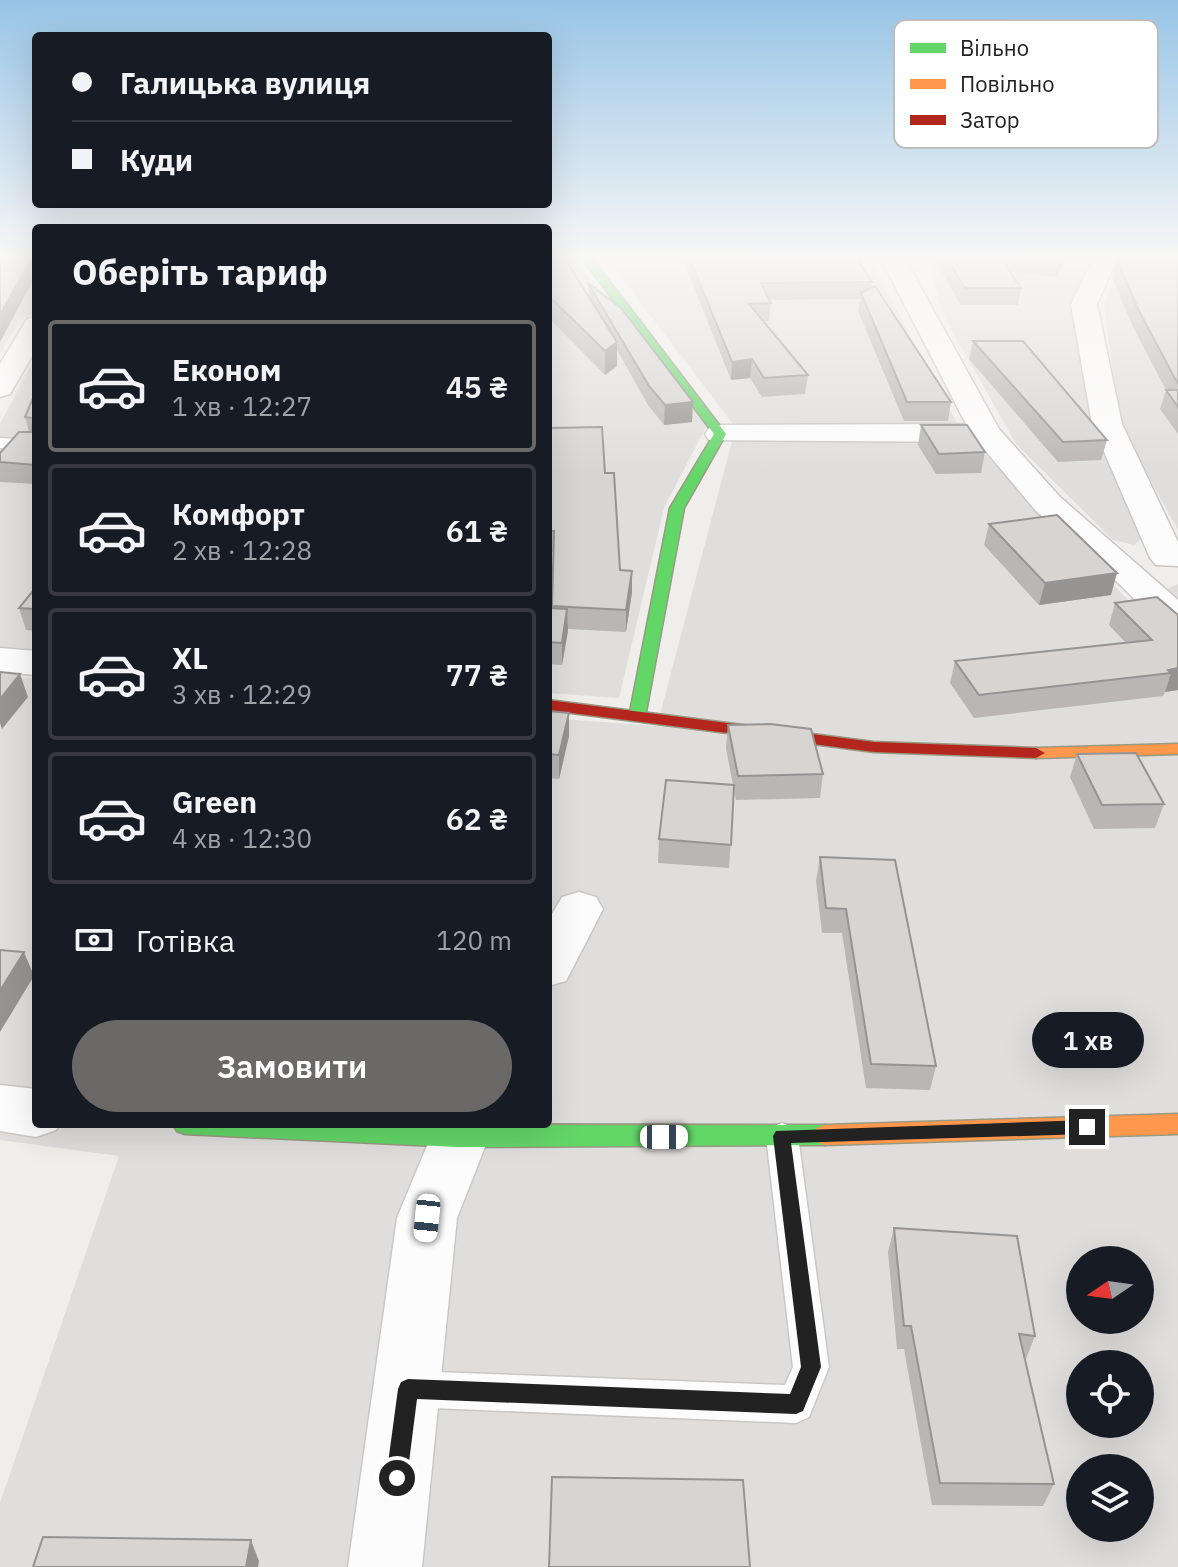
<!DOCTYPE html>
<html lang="uk">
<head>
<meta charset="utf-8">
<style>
	:root { --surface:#171b24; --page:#242831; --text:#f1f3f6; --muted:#9ea1a6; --line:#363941; --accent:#6a6968 }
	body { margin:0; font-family:"IBM Plex Sans",sans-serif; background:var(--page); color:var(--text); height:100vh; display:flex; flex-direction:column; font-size:30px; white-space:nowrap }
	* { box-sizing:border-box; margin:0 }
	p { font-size:26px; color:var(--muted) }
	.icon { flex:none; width:44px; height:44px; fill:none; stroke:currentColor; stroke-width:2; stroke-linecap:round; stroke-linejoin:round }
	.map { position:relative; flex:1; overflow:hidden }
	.sheet { position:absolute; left:32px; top:224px; width:520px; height:904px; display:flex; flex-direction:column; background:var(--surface); border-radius:8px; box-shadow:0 8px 32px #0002 }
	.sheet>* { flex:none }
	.top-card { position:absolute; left:32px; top:32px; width:520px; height:176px; border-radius:8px; box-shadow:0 8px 32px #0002; display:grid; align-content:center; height:176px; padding:0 40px; background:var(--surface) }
	.needle { width:52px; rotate:257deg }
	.buttons { position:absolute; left:1066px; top:1246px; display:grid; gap:16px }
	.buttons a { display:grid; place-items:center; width:88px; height:88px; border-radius:50%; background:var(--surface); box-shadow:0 8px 32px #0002; font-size:40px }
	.end { position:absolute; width:36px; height:36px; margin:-18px; border:10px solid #222; background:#fff; box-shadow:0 0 0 4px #fff }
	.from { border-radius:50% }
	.bubble { position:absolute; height:56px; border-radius:28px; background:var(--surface); box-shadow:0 8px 32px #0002; font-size:26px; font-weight:600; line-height:56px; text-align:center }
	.car { position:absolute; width:24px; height:48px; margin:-24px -12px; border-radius:10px; box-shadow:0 0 6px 2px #0007; background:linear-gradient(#fff 24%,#345 0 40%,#fff 0 76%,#345 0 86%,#fff 0) }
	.top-card b { display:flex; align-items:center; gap:28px; height:76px; font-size:30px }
	.top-card b+b { border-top:2px solid var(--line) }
	.top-card i { width:20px; height:20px; background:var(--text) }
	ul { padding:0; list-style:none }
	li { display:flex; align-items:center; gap:24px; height:132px; margin:0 16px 12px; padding:0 24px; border:4px solid var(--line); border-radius:8px }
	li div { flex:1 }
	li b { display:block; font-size:30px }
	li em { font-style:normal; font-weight:600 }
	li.current { border-color:var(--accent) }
	li>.icon { width:72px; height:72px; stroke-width:1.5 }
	h2 { padding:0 40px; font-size:36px; line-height:96px }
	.pay { display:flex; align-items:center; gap:20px; height:88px; padding:0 40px; font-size:30px }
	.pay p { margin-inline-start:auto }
	.cta { display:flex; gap:16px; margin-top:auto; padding:16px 40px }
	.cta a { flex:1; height:92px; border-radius:48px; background:var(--accent); color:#fff; font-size:32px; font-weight:600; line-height:92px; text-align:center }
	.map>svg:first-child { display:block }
</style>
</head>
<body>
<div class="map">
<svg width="1178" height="1567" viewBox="0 0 1178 1567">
	<rect width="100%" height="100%" fill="#f0eeeb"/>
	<g fill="#dfdedc" fill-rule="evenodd">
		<path d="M0,257H36V313L21,317L0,354Z"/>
		<path d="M548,257H573L708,423L664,508L619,698L548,693Z"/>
		<path d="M606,257H868L959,427L733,424Z"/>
		<path d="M927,257H1093L1070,302L1094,421L1145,536L1134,545L1113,540L1016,444L943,315Z"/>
		<path d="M1111,257H1178V530L1120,424L1104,306L1122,261Z"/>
		<path d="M36,356V652L0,649V424Z"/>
		<path d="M970,439L1133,605L1178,584V1567H0V1503L119,1156L0,1140V676L36,678V1124H548V718L657,726L732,441ZM1080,1260H1140V1320H1080ZM1080,1364H1140V1424H1080ZM1080,1468H1140V1528H1080Z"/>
	</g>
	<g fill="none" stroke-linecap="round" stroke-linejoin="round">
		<defs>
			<g id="lane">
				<path d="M0,438L36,440V450L0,448Z"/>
				<path d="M782,1123L793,1127L798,1136L829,1367L809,1417L796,1423L408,1407L395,1402L390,1389L395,1376L408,1371L785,1385L793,1367L766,1136L771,1127Z"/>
			</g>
			<g id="street">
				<path d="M880,257H904L999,429L1060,497L1178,600V632L1165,629L1115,580L1036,511L978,442L709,440L705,434L709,428L720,425L966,424Z"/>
				<path d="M1094,257H1118L1097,304L1122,424L1178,542V566L1156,565L1150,558L1092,424L1071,304Z"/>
				<path d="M36,317V349L10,394L0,397V364L27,319Z"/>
				<path d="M0,648L36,651V675L0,672Z"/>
				<path d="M579,892L596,897L603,909L566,981L548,986V921L562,897Z"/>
				<path d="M0,1085L36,1089V1124H59L56,1130L36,1137L0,1131Z"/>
				<path d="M436,1124H494L457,1218L422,1567H348L397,1218Z"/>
			</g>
			<g id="fast">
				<path d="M581,257H591L726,434L684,508L646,712L638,717L630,712L670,508L714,434Z"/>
				<path d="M173,1124C391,1124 608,1126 825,1125L833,1128L837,1135L833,1142L825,1145L458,1147L185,1134L177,1131Z"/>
			</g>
			<g id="slow">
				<path d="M1178,744V754L1036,758L1027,753L1036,748Z"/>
				<path d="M1178,1114V1134L825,1145L817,1142L813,1135L817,1128L825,1125Z"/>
			</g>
			<path id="jam" d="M548,700L874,742L1036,748L1045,753L1036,758L874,752L548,710Z"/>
		</defs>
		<use href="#lane" stroke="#c9c8c7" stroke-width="3"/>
		<use href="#street" stroke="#c9c8c7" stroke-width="3"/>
		<use href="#fast" stroke="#999a82" stroke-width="3"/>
		<use href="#slow" stroke="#999a82" stroke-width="3"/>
		<use href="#jam" stroke="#999a82" stroke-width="3"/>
		<use href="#lane" fill="#fdfcfc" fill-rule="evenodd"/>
		<use href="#street" fill="#fdfcfc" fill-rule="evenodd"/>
		<use href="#fast" fill="#63d668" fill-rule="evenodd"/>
		<use href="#slow" fill="#ff974d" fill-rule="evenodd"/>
		<use href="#jam" fill="#b3261e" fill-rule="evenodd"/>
	</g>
	<g fill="#b9b6b5">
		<path d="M548,257L588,296V283L692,422L664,425L648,405L617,350V366L605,375L551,320L548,321Z"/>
		<path d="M682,257H862L861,266L872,282L871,288L951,402L948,421H904L858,311L860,299L769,300L771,303L769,321H763L808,375L805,394L762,397L750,378L731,380Z"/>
		<path d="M933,257H1065L1056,277L1010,272L1021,288L1018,305H961Z"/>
		<path d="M1178,257V434L1160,409L1166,390L1133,327L1112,277L1117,260Z"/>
		<path d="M973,341L1107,440L1101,460L1058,462L969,359Z"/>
		<path d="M36,391V484L0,482V453L29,432L25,417Z"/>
		<path d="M921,425L985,452L981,473L936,474L918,445Z"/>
		<path d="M549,428L605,473L620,570L632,592L626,632L568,629L562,665L548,664V608H552L553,552H550Z"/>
		<path d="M989,524L1111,595L1039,605L984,545Z"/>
		<path d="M36,587V631L26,630L19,608Z"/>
		<path d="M1115,603L1178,615V690L1165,692L1163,696L974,718L950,683L955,661L1126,643L1109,625Z"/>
		<path d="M548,711L569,713V736L559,779L548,778Z"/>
		<path d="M728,725L823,774L820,798L736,800L734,789L729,868L658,863L659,839L733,785L726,748Z"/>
		<path d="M1077,754L1164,804L1155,828L1094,829L1070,777Z"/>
		<path d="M820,857L936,1066L930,1090L866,1088L842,933H822L816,881Z"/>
		<path d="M894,1228L1035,1336L1026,1359L1024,1358L1054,1484L1043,1506L932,1505L904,1349H897L888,1252Z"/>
	</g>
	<g fill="#969493">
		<path d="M32,257H36V275L0,342V315Z"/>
		<path d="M857,257H862L861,269L856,258Z"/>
		<path d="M1061,257H1065L1056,277L1060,260Z"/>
		<path d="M548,297H550L551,320L548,321Z"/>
		<path d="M617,342V366L605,375V351Z"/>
		<path d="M752,359L750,378L731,380L732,362Z"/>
		<path d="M693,402L692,422L664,425L665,405Z"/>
		<path d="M632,571V592L626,632V610Z"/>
		<path d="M1117,573L1111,595L1039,605L1045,583Z"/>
		<path d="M567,609L568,631L562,665V643Z"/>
		<path d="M1178,668V690L1165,692L1171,673L1168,670Z"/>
		<path d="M20,674L28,697L2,729L0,723V699Z"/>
		<path d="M569,713V736L559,779V755Z"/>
		<path d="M24,952L34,976L0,1032V991Z"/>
		<path d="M251,1540L259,1561L258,1567H246Z"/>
	</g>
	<g fill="#d7d4d2" stroke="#969493" stroke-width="2">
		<path d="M0,257H32L0,315Z"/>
		<path d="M548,257H564L617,342L605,351L550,297H548Z"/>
		<path d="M689,257H857L856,258L872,282L761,283L771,303L749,304L808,375L764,378L752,359L732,362Z"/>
		<path d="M946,257H1000L1021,288H965Z"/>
		<path d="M1028,257H1061L1060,260Z"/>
		<path d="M1118,257H1178V384L1138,309L1117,260Z"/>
		<path d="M588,283L621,308L693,402L665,405L649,386Z"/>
		<path d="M875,286L951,402H907L861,293Z"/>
		<path d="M973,341H1023L1107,440L1063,442Z"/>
		<path d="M1166,390H1178V407Z"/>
		<path d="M36,391V465L0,462V453L19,432H32L33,418L25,417Z"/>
		<path d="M921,425H967L985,452L939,454Z"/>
		<path d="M602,427L605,473H614L620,570L632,571L626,610L552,606L554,531H550L549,428Z"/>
		<path d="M1057,515L1117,573L1045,583L989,524Z"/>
		<path d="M36,587V609L19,608Z"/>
		<path d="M1157,597L1178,615V668L1168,670L1171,673L979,695L955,661L1152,640L1115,603Z"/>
		<path d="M548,608L567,609L562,643L548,642Z"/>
		<path d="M0,672L20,674L0,699Z"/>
		<path d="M548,711L569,713L559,755L548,754Z"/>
		<path d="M770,724L811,729L823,774L738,776L728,725Z"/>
		<path d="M1136,753L1164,804L1102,805L1077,754Z"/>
		<path d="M666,780L734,785L731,845L659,839Z"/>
		<path d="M820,857L895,860L936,1066L871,1064L846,909L826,908Z"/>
		<path d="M0,950L24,952L0,991Z"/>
		<path d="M894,1228L1017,1236L1035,1336L1019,1334L1054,1484L940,1483L911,1326H904Z"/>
		<path d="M552,1477L743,1480L750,1567H549Z"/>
		<path d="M43,1537L251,1540L246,1567H33Z"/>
	</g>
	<linearGradient id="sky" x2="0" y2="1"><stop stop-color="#97c4e6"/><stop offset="0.54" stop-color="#f8f7f6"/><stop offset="1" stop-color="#f8f7f6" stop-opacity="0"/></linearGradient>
	<rect width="1178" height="476" fill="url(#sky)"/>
	<path fill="#222" d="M1087,1120L1095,1127L1087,1134L791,1143L821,1367L803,1411L796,1414L417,1399L407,1478L404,1485L397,1488L389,1485L386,1478L398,1389L401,1382L408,1379L790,1394L801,1367L773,1136L776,1131Z"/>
	<rect x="894" y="20" width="264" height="128" rx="12" fill="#fff" stroke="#bdbdbd" stroke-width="2"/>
	<rect x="910" y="43" width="36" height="10" fill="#63d668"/>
	<rect x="910" y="79" width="36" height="10" fill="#ff974d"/>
	<rect x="910" y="115" width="36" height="10" fill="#b3261e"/>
	<g font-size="22" fill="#222">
		<text x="960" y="56">Вільно</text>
		<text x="960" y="92">Повільно</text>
		<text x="960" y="128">Затор</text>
	</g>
</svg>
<div class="buttons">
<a><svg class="needle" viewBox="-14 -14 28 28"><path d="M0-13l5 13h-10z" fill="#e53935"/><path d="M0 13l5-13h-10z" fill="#9ea1a6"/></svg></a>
<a><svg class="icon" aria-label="locate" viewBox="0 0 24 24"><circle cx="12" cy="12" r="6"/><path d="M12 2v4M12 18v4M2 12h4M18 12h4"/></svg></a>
<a><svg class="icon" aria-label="layers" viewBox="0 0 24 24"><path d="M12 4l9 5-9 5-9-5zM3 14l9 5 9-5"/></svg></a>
</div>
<i class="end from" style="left:397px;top:1478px"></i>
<i class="end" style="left:1087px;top:1127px"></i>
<div class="bubble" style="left:1032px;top:1012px;width:112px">1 хв</div>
<i class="car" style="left:664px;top:1137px;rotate:90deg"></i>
<i class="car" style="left:427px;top:1218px;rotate:186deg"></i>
<div class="top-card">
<b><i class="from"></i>Галицька вулиця</b>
<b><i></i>Куди</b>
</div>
<section class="sheet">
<h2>Оберіть тариф</h2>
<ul>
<li class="current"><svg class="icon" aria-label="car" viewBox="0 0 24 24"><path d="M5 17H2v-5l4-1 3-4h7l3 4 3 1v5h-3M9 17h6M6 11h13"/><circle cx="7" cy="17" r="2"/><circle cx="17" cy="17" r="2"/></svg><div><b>Економ</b><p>1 хв · 12:27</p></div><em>45 ₴</em></li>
<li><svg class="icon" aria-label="car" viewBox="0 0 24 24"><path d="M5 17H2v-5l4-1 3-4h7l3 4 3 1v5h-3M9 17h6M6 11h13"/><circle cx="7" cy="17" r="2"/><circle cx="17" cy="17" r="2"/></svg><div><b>Комфорт</b><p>2 хв · 12:28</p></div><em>61 ₴</em></li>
<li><svg class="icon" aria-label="car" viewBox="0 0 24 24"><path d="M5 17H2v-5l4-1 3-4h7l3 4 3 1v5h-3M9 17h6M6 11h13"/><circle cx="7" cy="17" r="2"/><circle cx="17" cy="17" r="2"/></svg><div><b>XL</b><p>3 хв · 12:29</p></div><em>77 ₴</em></li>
<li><svg class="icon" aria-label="car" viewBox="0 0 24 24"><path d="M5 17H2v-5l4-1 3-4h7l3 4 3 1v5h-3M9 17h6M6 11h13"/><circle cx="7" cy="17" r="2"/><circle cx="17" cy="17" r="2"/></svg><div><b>Green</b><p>4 хв · 12:30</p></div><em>62 ₴</em></li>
</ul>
<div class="pay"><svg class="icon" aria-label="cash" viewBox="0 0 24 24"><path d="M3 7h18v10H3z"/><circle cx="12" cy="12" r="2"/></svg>Готівка<p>120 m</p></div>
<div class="cta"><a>Замовити</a></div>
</section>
</div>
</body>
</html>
